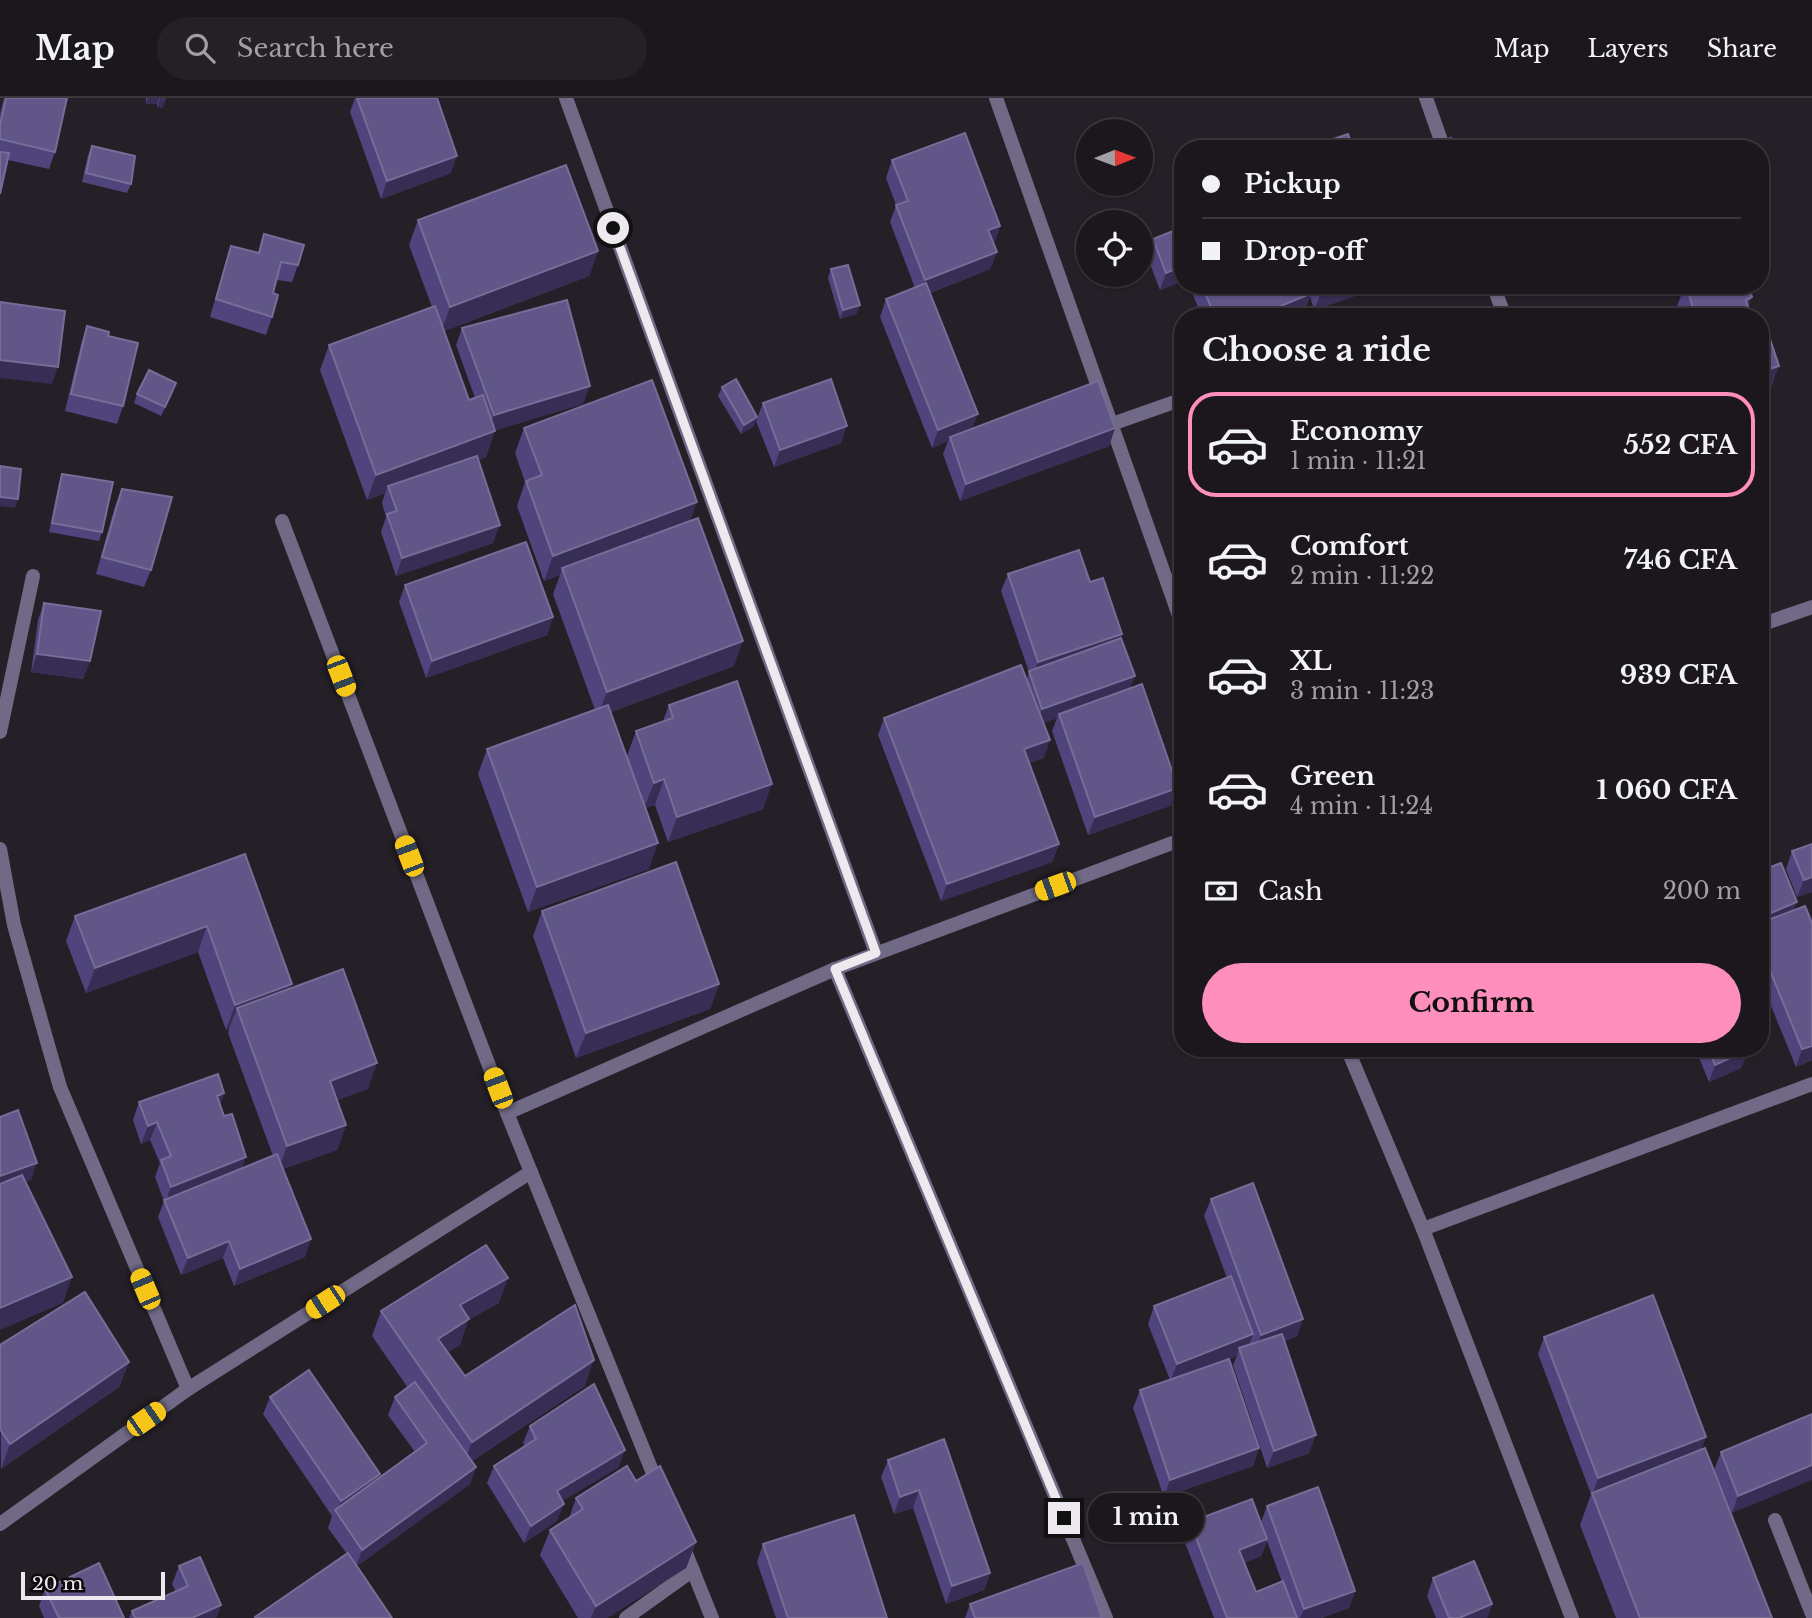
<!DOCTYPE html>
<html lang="en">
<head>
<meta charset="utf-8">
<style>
	:root { --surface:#1c171d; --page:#252026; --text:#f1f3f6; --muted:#a09fa4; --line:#3a363b; --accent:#fe8ebb }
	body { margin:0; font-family:"Libre Baskerville",serif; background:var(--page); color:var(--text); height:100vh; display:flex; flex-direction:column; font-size:26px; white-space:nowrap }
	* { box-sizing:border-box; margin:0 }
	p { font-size:23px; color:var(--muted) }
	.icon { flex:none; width:38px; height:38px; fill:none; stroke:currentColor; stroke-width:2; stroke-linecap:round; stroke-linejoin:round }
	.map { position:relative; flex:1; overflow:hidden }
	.details { position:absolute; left:1174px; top:210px; width:595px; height:749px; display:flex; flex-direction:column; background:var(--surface); border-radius:28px; box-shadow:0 2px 5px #0004,0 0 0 2px var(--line) }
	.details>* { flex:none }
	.hud { position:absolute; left:1174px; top:42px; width:595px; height:154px; border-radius:28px; box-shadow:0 2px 5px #0004,0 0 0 2px var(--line); display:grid; align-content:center; height:154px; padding:0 28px; background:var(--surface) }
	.needle { width:46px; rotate:89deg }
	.controls { position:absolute; left:1076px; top:21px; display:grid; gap:14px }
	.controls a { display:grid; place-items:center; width:77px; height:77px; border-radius:50%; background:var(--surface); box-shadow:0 2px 5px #0004,0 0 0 2px var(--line); font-size:35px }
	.scale { position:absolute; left:21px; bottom:18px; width:144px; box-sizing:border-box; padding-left:7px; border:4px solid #ede9ee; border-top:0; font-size:19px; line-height:24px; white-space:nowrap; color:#ede9ee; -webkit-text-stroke:5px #0d0a0d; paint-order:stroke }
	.end { position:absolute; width:32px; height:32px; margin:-16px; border:9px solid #ede9ee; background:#111; box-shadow:0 0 0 4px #111 }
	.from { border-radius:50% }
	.bubble { position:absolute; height:49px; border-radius:24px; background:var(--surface); box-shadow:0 2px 5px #0004,0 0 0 2px var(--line); font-size:23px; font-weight:800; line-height:49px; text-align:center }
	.car { position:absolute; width:21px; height:42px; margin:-21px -10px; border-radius:9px; box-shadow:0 0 5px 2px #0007; background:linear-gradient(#f5c518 24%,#345 0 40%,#f5c518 0 76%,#345 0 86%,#f5c518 0) }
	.hud b { display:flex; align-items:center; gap:24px; height:66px; font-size:26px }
	.hud b+b { border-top:2px solid var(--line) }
	.hud i { width:18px; height:18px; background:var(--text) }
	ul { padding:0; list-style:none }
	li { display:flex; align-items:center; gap:21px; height:105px; margin:0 14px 10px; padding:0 14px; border:4px solid transparent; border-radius:28px }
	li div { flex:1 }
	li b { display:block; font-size:26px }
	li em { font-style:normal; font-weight:800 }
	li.selected { border-color:var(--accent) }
	li>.icon { width:63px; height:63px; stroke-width:1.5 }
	h2 { padding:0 28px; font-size:32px; line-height:84px }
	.pay { display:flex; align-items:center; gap:18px; height:77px; padding:0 28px; font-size:26px }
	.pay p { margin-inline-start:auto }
	.cta { display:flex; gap:14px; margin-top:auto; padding:14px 28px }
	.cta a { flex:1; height:80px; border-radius:42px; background:var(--accent); color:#111; font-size:28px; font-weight:800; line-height:80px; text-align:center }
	header { display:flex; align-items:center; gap:42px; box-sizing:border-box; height:98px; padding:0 35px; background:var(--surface); border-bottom:2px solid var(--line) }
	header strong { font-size:33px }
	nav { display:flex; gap:38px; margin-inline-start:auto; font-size:24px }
	.search { width:490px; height:63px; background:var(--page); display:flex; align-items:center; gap:18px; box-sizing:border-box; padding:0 24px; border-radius:38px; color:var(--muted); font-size:26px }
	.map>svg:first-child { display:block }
</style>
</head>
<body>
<header>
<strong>Map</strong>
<div class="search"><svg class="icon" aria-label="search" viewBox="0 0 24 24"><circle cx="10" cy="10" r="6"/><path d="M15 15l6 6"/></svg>Search here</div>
<nav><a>Map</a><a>Layers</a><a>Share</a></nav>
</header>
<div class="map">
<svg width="1812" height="1520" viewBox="0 0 1812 1520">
	<rect width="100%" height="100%" fill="#251f27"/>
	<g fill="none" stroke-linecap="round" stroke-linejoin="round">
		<g stroke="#706a86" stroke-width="14">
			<path d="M1112,326L1183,301"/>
			<path d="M1775,1422L1812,1516"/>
		</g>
		<g stroke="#706a86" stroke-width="14">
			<path d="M566,0L876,855"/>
			<path d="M996,0L1183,529"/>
			<path d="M1426,0L1444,51"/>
			<path d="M1493,187L1505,219"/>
			<path d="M282,423L507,1015L659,1390"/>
			<path d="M1760,527L1812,509"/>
			<path d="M0,634L33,478"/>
			<path d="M0,751L14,827L60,989L188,1291"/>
			<path d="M835,871L1106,1520"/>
			<path d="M1347,950L1423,1131L1572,1520"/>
			<path d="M507,1015L835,871L1183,741"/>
			<path d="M1423,1131L1812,986"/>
			<path d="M0,1426L188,1291L531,1074"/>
			<path d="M683,1448L712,1520"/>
			<path d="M626,1520L693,1472"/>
		</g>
	</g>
	<g fill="#4f447c" fill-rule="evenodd">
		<path d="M4,0H67L55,54L49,71L8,62L0,96V16Z"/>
		<path d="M146,0H165L166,1L162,10L157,9V6H146Z"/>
		<path d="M355,0H357L451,75L381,101L350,14Z"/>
		<path d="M92,48L131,86L127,95L82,84L88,57Z"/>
		<path d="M892,62L1000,128L994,145L997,154L990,171L930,195L973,330H1115L1109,348L960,403L943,356L948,343L932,350L880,219L886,201L915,190L890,124L896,107L886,80Z"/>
		<path d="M418,122L598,153L589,178L444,233L469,302L475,300L456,247L462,230L583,306L495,332L486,359L478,362L493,445L396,478L381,434L386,419L382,405L385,395L367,402L320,272L329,247L432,209L409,147Z"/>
		<path d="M1183,129V183L1160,192L1147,158L1153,141Z"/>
		<path d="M264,136L298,167L292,184L277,182L273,195L272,219L266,237L210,219L225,166L231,148L258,155Z"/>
		<path d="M831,171L860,207L856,216L840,221L828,180Z"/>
		<path d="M1189,187H1387L1314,212L1310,198L1304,214L1292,219H1202Z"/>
		<path d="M1685,187H1748V210L1751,219H1679L1676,211Z"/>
		<path d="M87,228L123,308L117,326L65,313L81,246Z"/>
		<path d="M722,289L754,328L741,336L718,298Z"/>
		<path d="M173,294L161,318L134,305L137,296Z"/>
		<path d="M763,305L841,345L774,369L756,323Z"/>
		<path d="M524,330L691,423L734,568L611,614L627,658L636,633L663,623L669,607L763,711L668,744L655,707L645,710L649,771L528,814L478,676L487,651L595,612L553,496L560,477L544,483L517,408L525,384L515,355Z"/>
		<path d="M62,376L102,434L99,443L49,434L59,385Z"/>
		<path d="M122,391L151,472L144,489L96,476L115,408Z"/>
		<path d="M1008,476L1090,484L1122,536L1120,541L1130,591L1172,707L1088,737L1052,633L1057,620L1044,625V660L1029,665L1059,746L1052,764L941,803L878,637L884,620L1027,581L1029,574L1001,493Z"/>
		<path d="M405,487L553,519L547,537L426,580L399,504Z"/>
		<path d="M44,505L90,563L83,581L31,574L38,522Z"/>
		<path d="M1812,746V794L1797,799L1786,771L1792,753Z"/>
		<path d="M245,756L290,890L368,991L337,1002L346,1027L337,1052L283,1071L305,1159L234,1188L223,1160L181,1177L158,1119L164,1103L155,1079L160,1065L150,1042L141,1046L133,1022L139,1004L224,995L220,1006L243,1070L273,1058L228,935L229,931L226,932L198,854L86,895L66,843L75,818Z"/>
		<path d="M1760,773L1794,812L1812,962L1796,969L1760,881Z"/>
		<path d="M542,813L719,886L710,911L576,960L533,838Z"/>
		<path d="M1695,950H1747L1748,952L1741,970L1709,984Z"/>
		<path d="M1211,1101L1303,1221L1297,1238L1285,1243L1309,1355L1267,1370L1233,1267L1237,1258L1213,1267L1259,1350L1253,1368L1164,1399L1133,1310L1140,1292L1170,1282L1148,1226L1154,1208L1227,1180L1204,1118Z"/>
		<path d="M499,1205L468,1222L460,1247L448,1254L465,1278L585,1288L472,1363L476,1369L470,1386L357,1468L392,1520H255L347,1456L328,1430L332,1418L263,1316L270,1299L380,1376L379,1380L415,1354L388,1317L395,1299L408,1290L372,1238L381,1213Z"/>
		<path d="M1544,1239L1701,1351L1772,1520H1616L1580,1427L1591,1396L1538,1256Z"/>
		<path d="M0,1247L129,1264L119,1289L1,1371Z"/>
		<path d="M1812,1316L1732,1415L1714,1372L1721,1354Z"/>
		<path d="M530,1328L619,1369L562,1403L557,1423L524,1445L487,1385L494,1368L525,1348L523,1345Z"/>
		<path d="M944,1341L990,1475L984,1492L946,1506L913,1410L894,1416L881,1379L888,1362Z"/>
		<path d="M636,1383L696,1444L686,1470L607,1520H578L540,1457L550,1432L569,1420L576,1400Z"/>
		<path d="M1267,1408L1355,1493L1349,1510L1321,1520H1214L1184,1442L1190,1424H1261ZM1267,1443L1282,1484L1256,1494L1244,1465L1261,1458Z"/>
		<path d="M763,1446L887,1520H776L757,1464Z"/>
		<path d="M179,1468L221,1507L216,1520H129L132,1513L176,1494L172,1486Z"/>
		<path d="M1433,1480L1492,1506L1487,1520H1436L1427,1498Z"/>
		<path d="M45,1491L125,1520H44L39,1508Z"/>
		<path d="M970,1506L1102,1520H965Z"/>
	</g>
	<g fill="#372e55">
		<path d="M148,0H159L157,6H146Z"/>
		<path d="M160,0L166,1L162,10L157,9Z"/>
		<path d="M457,58L451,75L381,101L387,83Z"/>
		<path d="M1000,128L994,145L988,132Z"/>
		<path d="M598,153L589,178L441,234L450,209Z"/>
		<path d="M997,154L990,171L918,199L925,182Z"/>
		<path d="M1183,168V183L1160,192L1166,175Z"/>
		<path d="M1343,187H1387L1314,212L1321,195Z"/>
		<path d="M1310,196L1304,214L1292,219H1254Z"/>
		<path d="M1752,199L1745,219L1746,202Z"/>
		<path d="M860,207L856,216L840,221L843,212Z"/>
		<path d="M0,262L58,269L52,286L0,280Z"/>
		<path d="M1779,268L1770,293L1760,296L1763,273Z"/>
		<path d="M590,288L583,306L487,335L494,317Z"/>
		<path d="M1770,295L1761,320L1760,321V298Z"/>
		<path d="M978,316L971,333L950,339L948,343L932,350L938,332Z"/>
		<path d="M757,319L754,328L741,336L744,327Z"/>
		<path d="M847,328L841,345L774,369L780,352Z"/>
		<path d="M1115,330L1109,348L960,403L966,386Z"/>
		<path d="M495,333L486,359L390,394L388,388L385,395L367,402L376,377Z"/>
		<path d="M0,399L18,401L15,410L0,408Z"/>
		<path d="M697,404L688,429L562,470L560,477L544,483L553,458Z"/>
		<path d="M500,427L493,445L396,478L402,460Z"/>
		<path d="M553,519L547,537L426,580L432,563Z"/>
		<path d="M1122,536L1115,553L1032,582L1038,564Z"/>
		<path d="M743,543L734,568L597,619L607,594Z"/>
		<path d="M37,556L90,563L83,581L31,574Z"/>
		<path d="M1135,578L1128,595L1059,616L1057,620L1036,628L1042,611Z"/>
		<path d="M1050,642L1044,660L1018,668L1024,651Z"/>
		<path d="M664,681L655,707L644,710L654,685Z"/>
		<path d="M772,686L763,711L668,744L677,719Z"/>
		<path d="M1178,690L1172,707L1088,737L1095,719Z"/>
		<path d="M658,745L649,771L528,814L537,789Z"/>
		<path d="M1059,746L1052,764L941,803L947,786Z"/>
		<path d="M1812,779V794L1797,799L1804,782Z"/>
		<path d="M1797,804L1791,822L1760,834L1761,819Z"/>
		<path d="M207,828L198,854L86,895L95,870Z"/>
		<path d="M292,886L282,911L237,910L229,931L226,932L235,907Z"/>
		<path d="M719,886L710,911L576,960L586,935Z"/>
		<path d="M1812,948V962L1796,969L1802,951Z"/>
		<path d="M1748,952L1741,970L1709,984L1715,967Z"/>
		<path d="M377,965L368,991L321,1008L330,983Z"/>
		<path d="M224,995L217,1012V998Z"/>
		<path d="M157,1024L150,1042L141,1046L148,1028Z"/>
		<path d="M346,1027L337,1052L278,1073L287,1048Z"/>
		<path d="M246,1059L240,1077L165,1106L171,1089Z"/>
		<path d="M37,1065L31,1082L0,1093V1078Z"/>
		<path d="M311,1141L305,1159L234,1188L240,1171Z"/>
		<path d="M229,1143L223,1160L181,1177L188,1160Z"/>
		<path d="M72,1179L63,1205L0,1232V1210Z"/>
		<path d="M508,1180L499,1205L468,1222L460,1247L429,1266L438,1241L460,1207Z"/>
		<path d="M1303,1221L1297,1238L1254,1254L1261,1237Z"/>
		<path d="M1253,1236L1247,1254L1239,1250L1237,1258L1170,1284L1177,1266Z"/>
		<path d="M594,1262L585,1288L462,1369L472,1344Z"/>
		<path d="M129,1264L119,1289L1,1371L10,1346Z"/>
		<path d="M1316,1337L1309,1355L1267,1370L1274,1353Z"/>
		<path d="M1706,1339L1700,1356L1592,1398L1598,1380Z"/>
		<path d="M1259,1350L1253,1368L1164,1399L1170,1382Z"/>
		<path d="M625,1352L619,1369L551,1410L557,1393Z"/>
		<path d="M1812,1367V1382L1732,1415L1738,1398Z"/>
		<path d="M476,1369L470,1386L356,1469L362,1452Z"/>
		<path d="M380,1376L374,1394L336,1415L341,1403Z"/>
		<path d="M919,1392L913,1410L894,1416L900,1399Z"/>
		<path d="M564,1406L557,1423L524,1445L531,1428Z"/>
		<path d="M1267,1441L1261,1458L1233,1470L1239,1452Z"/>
		<path d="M696,1444L686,1470L607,1520H591L596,1508Z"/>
		<path d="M990,1475L984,1492L946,1506L952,1488Z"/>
		<path d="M1355,1493L1349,1510L1321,1520H1300L1304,1511Z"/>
		<path d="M1492,1506L1487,1520H1459Z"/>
		<path d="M221,1507L216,1520H192Z"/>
	</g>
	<g fill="#605688" stroke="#766d98" stroke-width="2">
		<path d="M6,0H67L55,54L0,41V27Z"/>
		<path d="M357,0H437L457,58L387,83Z"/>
		<path d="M965,35L1000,128L988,132L997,154L925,182L896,107L908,103L892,62Z"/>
		<path d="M1348,36L1353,51H1304Z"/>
		<path d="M1451,40L1454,51H1418Z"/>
		<path d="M92,48L135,58L131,86L86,75Z"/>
		<path d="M0,54L9,55L0,96Z"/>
		<path d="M566,67L598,153L450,209L418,122Z"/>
		<path d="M1183,129V168L1166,175L1153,141Z"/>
		<path d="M264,136L304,147L298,167L281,164L273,195L278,197L272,219L216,201L231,148L259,155Z"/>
		<path d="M848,167L860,207L843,212L831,171Z"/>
		<path d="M926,185L978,316L938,332L886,201Z"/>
		<path d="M1202,187H1307L1310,196L1254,219H1215Z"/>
		<path d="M1318,187H1343L1321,195Z"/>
		<path d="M1686,187H1748L1752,199L1746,202L1751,219H1696Z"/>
		<path d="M567,202L590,288L494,317L462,230Z"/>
		<path d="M0,204L65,213L58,269L0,262Z"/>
		<path d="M435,208L469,302L483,297L495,333L376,377L329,247Z"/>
		<path d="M87,228L109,234L108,238L138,245L123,308L71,296Z"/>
		<path d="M1767,232L1779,268L1763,273L1770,295L1760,298V234Z"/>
		<path d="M149,272L176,285L165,309L137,296Z"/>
		<path d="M736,281L757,319L744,327L722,289Z"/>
		<path d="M831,281L847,328L780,352L763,305Z"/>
		<path d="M652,282L697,404L553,458L526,383L542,377L524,330Z"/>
		<path d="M1098,283L1115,330L966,386L950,339Z"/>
		<path d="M477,358L500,427L402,460L387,416L397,413L388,388Z"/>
		<path d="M0,368L21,371L18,401L0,399Z"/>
		<path d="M62,376L113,384L102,434L52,425Z"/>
		<path d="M122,391L172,399L151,472L102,459Z"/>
		<path d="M698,420L743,543L607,594L562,470Z"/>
		<path d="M526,444L553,519L432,563L405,487Z"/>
		<path d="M1079,452L1090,484L1103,480L1122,536L1038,564L1008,476Z"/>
		<path d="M44,505L101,513L90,563L37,556Z"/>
		<path d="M1121,540L1135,578L1042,611L1029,573Z"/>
		<path d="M1021,567L1050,642L1024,651L1059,746L947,786L884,620Z"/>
		<path d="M737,583L772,686L677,719L664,681L654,685L636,633L673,620L669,607Z"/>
		<path d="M1142,586L1178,690L1095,719L1059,616Z"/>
		<path d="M608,607L658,745L537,789L487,651Z"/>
		<path d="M1812,746V779L1804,782L1792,753Z"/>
		<path d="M245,756L292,886L235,907L207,828L95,870L75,818Z"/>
		<path d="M676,764L719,886L586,935L542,813Z"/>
		<path d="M1781,765L1797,804L1761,819L1760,773Z"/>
		<path d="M1805,808L1812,825V948L1802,951L1760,848V825Z"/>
		<path d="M343,871L377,965L330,983L346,1027L287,1048L237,910Z"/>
		<path d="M1708,950H1747L1748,952L1715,967Z"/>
		<path d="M218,976L224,995L217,998L224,1018L232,1016L246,1059L171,1089L161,1062L171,1058L157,1024L148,1028L139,1004Z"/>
		<path d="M18,1012L37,1065L0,1078V1019Z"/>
		<path d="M277,1056L311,1141L240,1171L229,1143L188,1160L164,1102Z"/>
		<path d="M22,1077L72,1179L0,1210V1086Z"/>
		<path d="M1253,1085L1303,1221L1261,1237L1211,1101Z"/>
		<path d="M486,1147L508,1180L460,1207L469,1221L438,1241L465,1278L575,1207L594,1262L472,1344L381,1213Z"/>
		<path d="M1231,1178L1253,1236L1177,1266L1154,1208Z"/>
		<path d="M85,1194L129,1264L10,1346L0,1331V1247Z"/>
		<path d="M1653,1197L1706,1339L1598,1380L1544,1239Z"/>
		<path d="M1282,1236L1316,1337L1274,1353L1239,1250Z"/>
		<path d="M1229,1261L1259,1350L1170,1382L1140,1292Z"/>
		<path d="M309,1272L380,1376L341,1403L270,1299Z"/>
		<path d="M415,1284L476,1369L362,1452L335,1412L427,1345L395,1299Z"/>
		<path d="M594,1286L625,1352L557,1393L564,1406L531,1428L494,1368L536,1341L530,1328Z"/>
		<path d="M1812,1316V1367L1738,1398L1721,1354Z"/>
		<path d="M944,1341L990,1475L952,1488L919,1392L900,1399L888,1362Z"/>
		<path d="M1705,1350L1772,1520H1640L1592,1395Z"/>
		<path d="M627,1368L636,1383L660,1368L696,1444L596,1508L550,1432L583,1411L576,1400Z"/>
		<path d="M1318,1389L1355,1493L1304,1511L1267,1408Z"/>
		<path d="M1252,1401L1267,1441L1239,1452L1256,1494L1283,1483L1297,1520H1227L1190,1424Z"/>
		<path d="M854,1417L887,1520H788L763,1446Z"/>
		<path d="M348,1455L392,1520H256L255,1519Z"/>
		<path d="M200,1459L221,1507L192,1520H135L132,1513L188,1488L179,1468Z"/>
		<path d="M1474,1463L1492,1506L1459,1520H1449L1433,1480Z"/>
		<path d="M99,1465L124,1520H59L45,1491Z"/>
		<path d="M1083,1465L1102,1520H975L970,1506Z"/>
	</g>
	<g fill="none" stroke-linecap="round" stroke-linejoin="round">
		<path stroke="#ede9ee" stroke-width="9" d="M613,130L876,855L835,871L1064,1420"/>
	</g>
</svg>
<div class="controls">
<a><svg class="needle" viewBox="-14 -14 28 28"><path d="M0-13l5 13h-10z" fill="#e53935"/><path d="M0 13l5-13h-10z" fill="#a09fa4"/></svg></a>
<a><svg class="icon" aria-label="locate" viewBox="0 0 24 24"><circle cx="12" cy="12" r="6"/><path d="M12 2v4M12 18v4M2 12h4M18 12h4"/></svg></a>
</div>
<div class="scale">20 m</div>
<i class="end from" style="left:613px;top:130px"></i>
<i class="end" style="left:1064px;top:1420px"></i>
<div class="bubble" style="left:1088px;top:1395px;width:116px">1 min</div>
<i class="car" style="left:341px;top:578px;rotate:159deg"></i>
<i class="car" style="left:409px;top:758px;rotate:339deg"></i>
<i class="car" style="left:1055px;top:788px;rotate:250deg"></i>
<i class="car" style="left:498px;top:990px;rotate:339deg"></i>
<i class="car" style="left:145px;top:1191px;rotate:337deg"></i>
<i class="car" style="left:325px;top:1204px;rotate:237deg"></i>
<i class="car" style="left:146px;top:1321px;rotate:55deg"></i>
<div class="hud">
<b><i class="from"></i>Pickup</b>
<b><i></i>Drop-off</b>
</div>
<section class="details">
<h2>Choose a ride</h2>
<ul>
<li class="selected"><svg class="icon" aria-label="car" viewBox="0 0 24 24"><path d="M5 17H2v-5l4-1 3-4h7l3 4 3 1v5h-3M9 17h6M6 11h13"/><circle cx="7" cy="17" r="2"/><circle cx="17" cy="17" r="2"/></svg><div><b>Economy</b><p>1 min · 11:21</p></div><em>552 CFA</em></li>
<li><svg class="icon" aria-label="car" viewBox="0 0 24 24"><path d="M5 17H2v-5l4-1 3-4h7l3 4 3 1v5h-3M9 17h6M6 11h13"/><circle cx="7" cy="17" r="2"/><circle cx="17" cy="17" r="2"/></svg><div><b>Comfort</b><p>2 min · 11:22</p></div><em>746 CFA</em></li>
<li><svg class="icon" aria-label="car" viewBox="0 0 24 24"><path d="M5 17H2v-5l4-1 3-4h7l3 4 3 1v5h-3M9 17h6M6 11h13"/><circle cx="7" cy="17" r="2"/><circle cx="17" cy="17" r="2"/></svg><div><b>XL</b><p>3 min · 11:23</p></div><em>939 CFA</em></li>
<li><svg class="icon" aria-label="car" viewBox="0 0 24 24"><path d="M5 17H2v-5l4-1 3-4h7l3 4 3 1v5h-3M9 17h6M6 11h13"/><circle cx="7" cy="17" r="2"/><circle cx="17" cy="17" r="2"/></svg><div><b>Green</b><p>4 min · 11:24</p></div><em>1 060 CFA</em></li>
</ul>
<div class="pay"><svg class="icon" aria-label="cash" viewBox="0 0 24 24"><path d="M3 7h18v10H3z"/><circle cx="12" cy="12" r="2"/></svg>Cash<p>200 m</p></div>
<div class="cta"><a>Confirm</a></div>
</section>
</div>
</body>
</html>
